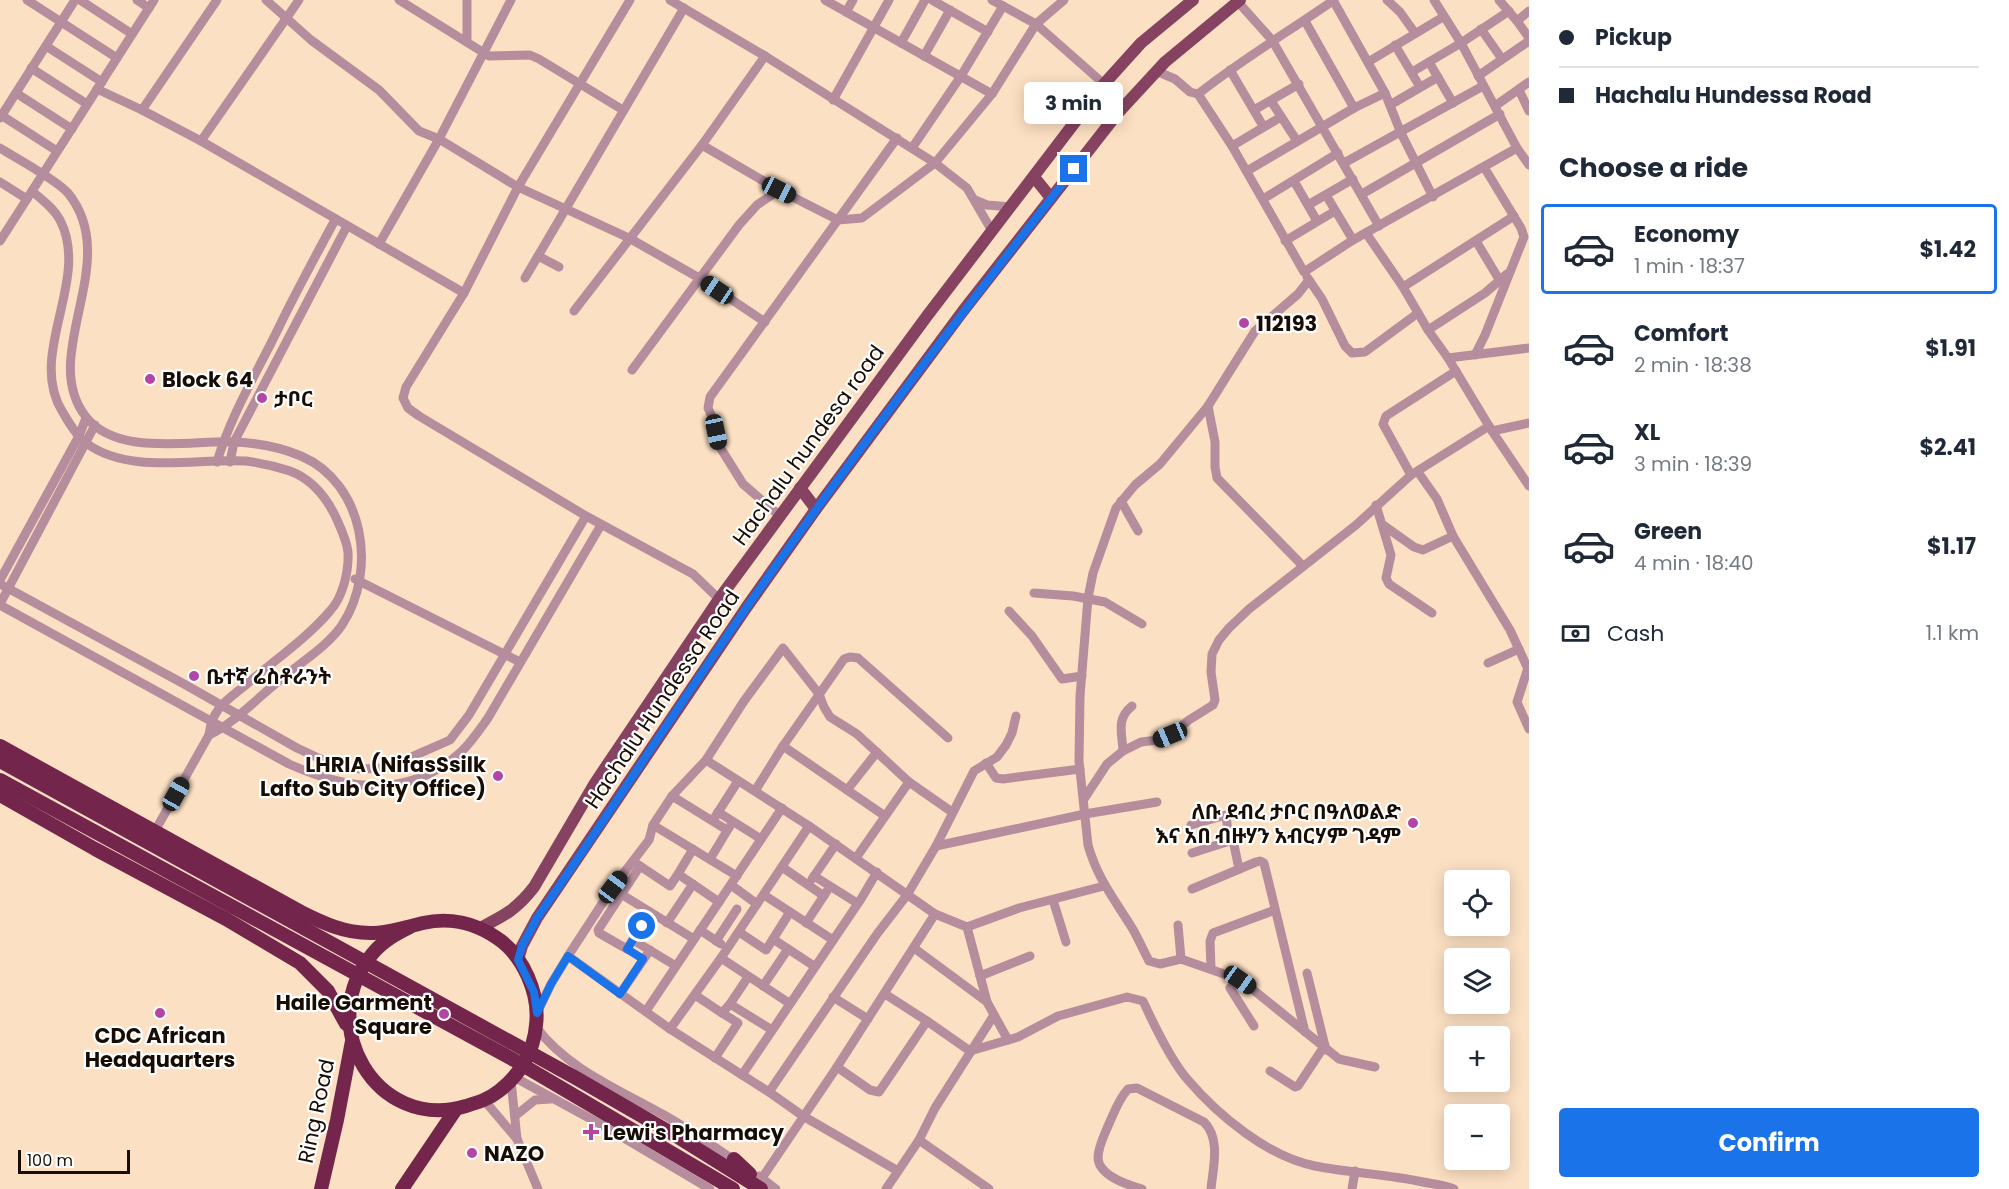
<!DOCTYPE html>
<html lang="en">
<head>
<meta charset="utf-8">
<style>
	:root { --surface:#fff; --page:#f2f2f3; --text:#1f2937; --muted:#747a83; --line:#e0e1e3; --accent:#1a73e8 }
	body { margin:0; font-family:Poppins,"Noto Sans Ethiopic",sans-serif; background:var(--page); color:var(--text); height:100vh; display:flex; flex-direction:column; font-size:22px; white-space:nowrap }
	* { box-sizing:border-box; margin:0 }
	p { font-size:20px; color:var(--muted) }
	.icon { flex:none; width:33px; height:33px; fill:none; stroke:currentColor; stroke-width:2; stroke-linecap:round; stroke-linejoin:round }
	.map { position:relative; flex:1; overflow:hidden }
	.side { display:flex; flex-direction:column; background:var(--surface); width:480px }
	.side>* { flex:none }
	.top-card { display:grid; align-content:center; height:132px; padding:0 30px; background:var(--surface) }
	.fabs { position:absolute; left:1444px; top:870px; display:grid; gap:12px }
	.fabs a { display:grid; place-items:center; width:66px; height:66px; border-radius:6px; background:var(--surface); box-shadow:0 3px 15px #0003; font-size:30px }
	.scale { position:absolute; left:18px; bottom:15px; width:112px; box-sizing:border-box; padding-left:6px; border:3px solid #170d04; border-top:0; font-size:16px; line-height:21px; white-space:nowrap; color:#170d04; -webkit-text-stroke:4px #fff; paint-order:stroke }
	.end { position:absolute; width:27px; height:27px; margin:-14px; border:8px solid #1a73e8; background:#fff; box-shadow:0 0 0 3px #fff }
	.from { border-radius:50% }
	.bubble { position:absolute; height:42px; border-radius:6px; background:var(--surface); box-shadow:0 3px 15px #0003; font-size:20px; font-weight:700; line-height:42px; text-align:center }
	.car { position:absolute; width:18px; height:36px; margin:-18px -9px; border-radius:8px; box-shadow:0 0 4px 2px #0007; background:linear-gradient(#222 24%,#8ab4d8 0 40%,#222 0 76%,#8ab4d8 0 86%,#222 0) }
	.top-card b { display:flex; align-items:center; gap:21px; height:57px; font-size:22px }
	.top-card b+b { border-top:2px solid var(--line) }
	.top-card i { width:15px; height:15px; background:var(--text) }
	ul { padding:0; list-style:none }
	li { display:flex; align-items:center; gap:18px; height:90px; margin:0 12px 9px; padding:0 18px; border:3px solid transparent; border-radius:6px }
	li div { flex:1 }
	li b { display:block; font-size:22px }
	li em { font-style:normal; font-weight:700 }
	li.on { border-color:var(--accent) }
	li>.icon { width:54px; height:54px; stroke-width:1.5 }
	h2 { padding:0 30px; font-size:27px; line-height:72px }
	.pay { display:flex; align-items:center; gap:15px; height:66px; padding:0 30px; font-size:22px }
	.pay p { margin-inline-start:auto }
	.button { display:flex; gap:12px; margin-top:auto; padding:12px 30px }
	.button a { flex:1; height:69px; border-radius:6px; background:var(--accent); color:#fff; font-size:24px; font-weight:700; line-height:69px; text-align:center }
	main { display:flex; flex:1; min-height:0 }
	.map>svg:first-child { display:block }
</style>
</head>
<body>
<main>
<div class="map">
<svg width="1529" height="1189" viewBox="0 0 1529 1189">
	<rect width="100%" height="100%" fill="#fce0c3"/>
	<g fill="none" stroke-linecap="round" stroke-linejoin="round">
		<g stroke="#b58d9d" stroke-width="9">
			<path d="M27,0L117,58"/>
			<path d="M80,0L132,34"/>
			<path d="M137,0L149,8"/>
			<path d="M266,0L311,40L379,90L419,131L439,139L518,187L629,238L701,279L765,322"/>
			<path d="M399,0L489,56L530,55L539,59L623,110"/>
			<path d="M630,0L518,187L464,293L406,387L403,398L408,408L419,416L586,516L693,574L719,599"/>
			<path d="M670,0L765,56L935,163L967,188L992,231"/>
			<path d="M825,0L992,94"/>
			<path d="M932,0L988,32"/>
			<path d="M992,0L1036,24L1104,84"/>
			<path d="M1333,0L1385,93L1401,133L1433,197"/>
			<path d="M1387,0L1400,12L1415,33"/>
			<path d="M1499,0L1517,21L1529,38"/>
			<path d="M1238,2L1272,40L1379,226"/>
			<path d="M846,12L853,0"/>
			<path d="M1305,21L1354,108"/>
			<path d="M1517,21L1529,11"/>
			<path d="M1481,29L1502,59"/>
			<path d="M467,42V0"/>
			<path d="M901,43L925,0"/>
			<path d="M1395,45L1420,87"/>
			<path d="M46,46L102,82"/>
			<path d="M924,56L950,10"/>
			<path d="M1368,62L1443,17"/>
			<path d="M1429,62L1453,103"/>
			<path d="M31,68L87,104"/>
			<path d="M1230,70L1263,126"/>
			<path d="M1156,71L1175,79L1190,92L1198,94L1232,146L1304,272L1353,240L1517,148L1461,43L1434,0"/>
			<path d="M1412,72L1461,43L1509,11"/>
			<path d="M1478,76L1529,41"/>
			<path d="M97,89L142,110L201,141L464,293"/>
			<path d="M1519,90L1529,111"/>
			<path d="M16,93L72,129"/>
			<path d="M1198,94C1241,60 1288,32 1334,0"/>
			<path d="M833,100L889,0"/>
			<path d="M1271,101L1297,141"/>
			<path d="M1390,105L1438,77"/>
			<path d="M1495,106L1529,82"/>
			<path d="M142,110L217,0"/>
			<path d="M1254,110L1299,84"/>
			<path d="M1,115L57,151"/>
			<path d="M0,118L75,0"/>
			<path d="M201,141L299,0"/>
			<path d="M702,145L779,190L838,220L862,218L935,163L992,94L1036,24L1064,0"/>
			<path d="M1232,146L1281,117"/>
			<path d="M0,148C16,158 57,180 68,193C124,262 37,355 86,417C118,457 191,440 235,442C257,443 280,447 301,456C364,483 378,570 342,625C328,646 300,663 281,679C260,696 233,724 209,735"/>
			<path d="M912,148L961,76L1003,6"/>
			<path d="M1517,148L1529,165"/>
			<path d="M1344,163L1483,86"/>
			<path d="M1247,171L1354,108L1385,93"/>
			<path d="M1294,181L1317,221"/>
			<path d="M0,182L27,199"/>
			<path d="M32,191C42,200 54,208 60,220C91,280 27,353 62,411C68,421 76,436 86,443C129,475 196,458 246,461C261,463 275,466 290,471C314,480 328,499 338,522C342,531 347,542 348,552C349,571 343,597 330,611C307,638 275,660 248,683C228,700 212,707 209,735L155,831"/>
			<path d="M1362,194L1500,114"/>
			<path d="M1326,195L1353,240"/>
			<path d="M1263,199L1338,153"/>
			<path d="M975,200L987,205L1011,207"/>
			<path d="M1308,205L1353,179"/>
			<path d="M1366,233L1403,287L1428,330L1448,358L1492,431L1529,486"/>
			<path d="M0,241L154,0"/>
			<path d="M1285,241L1335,211"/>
			<path d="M1476,241L1500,281"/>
			<path d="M379,244L439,139L511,0"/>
			<path d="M538,256L559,267"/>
			<path d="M1307,277L1322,299L1345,346L1352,353L1365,352L1418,313"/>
			<path d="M525,278L684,8"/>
			<path d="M1309,280L1298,294L1255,331L1208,406L1160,464L1135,485L1116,508L1093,573L1088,598L1080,696L1079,761L1088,845C1097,877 1112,896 1129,923C1137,935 1142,948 1149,961L1160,964L1181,959L1241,980L1339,1059L1375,1067"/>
			<path d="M1403,287L1514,216"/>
			<path d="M574,311L702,145L765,56"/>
			<path d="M1428,330L1485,293L1507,274"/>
			<path d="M1475,355L1485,335L1524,237L1521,228L1484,167"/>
			<path d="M1448,358L1529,348"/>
			<path d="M632,370L739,225L757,205L779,190"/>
			<path d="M1208,406L1215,442V467L1217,478L1303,566"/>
			<path d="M1492,431L1529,423"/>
			<path d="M217,462C231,414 258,371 280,325C297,290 316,255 335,220"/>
			<path d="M230,462L234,442L347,226"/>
			<path d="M1411,475L1383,424L1386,416L1456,371"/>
			<path d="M1121,501L1138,531"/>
			<path d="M1376,505L1391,555L1386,578L1389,584L1432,613"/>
			<path d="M780,516L743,484L718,444L713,419L708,408L710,397L897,138"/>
			<path d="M1383,525L1414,547L1423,550L1453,536L1437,499L1418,472"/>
			<path d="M1453,536L1510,630L1529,671"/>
			<path d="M355,579L520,662"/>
			<path d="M0,580L79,436L86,418"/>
			<path d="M0,584L184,684L297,748L327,762L360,769L386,768L450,740L469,715L586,516"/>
			<path d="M1034,593L1073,596L1105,602L1142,624"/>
			<path d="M0,604L95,425"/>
			<path d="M0,605L289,764C349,791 410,799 462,751C472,741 480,729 488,718L601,525"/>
			<path d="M1009,611L1032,636L1062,679L1082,676"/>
			<path d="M1488,663L1519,649"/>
			<path d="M1528,668L1517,702L1529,729"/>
			<path d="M783,746L885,816"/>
			<path d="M1123,751C1122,732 1116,719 1132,706"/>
			<path d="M706,760L809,826L935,914L837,1067L762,1178"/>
			<path d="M986,763L996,778L1003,779L1080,769"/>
			<path d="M847,790L877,752"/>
			<path d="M755,791L783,746L844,659L850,657L858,658L948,738"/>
			<path d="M672,796L727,830"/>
			<path d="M1084,799L1107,764L1123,751L1141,742L1158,740L1170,735L1189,720L1213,705L1215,700L1211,672L1212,654L1219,640L1229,628L1249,609L1356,525L1411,475L1489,426"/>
			<path d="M718,812L761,839"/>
			<path d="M715,817L738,781"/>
			<path d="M653,825L737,876"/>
			<path d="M1191,825L1226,815L1229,840"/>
			<path d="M936,846L1085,814L1157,802"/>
			<path d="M1192,853L1233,840L1239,869"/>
			<path d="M856,858L909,782"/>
			<path d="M710,859L730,826"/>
			<path d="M637,864L670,886L678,874L719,902"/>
			<path d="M640,866L598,930L599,933L627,949L650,912"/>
			<path d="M782,867L824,896"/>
			<path d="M678,874L693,849"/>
			<path d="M814,876L857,903"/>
			<path d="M812,879L836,844"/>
			<path d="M731,885L757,904"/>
			<path d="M1192,889L1256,862L1260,861L1264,863L1305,1032"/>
			<path d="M621,894L694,939"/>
			<path d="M764,895L833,940"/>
			<path d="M1053,900L1066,942"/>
			<path d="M935,914L967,927L987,1002L1008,1040"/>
			<path d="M667,923L693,884"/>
			<path d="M806,923L827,891"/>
			<path d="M1178,925L1181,959"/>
			<path d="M967,927L1019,908L1104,886"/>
			<path d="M700,930L721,944"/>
			<path d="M739,932L766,950L773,939L814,966"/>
			<path d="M773,939L790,912"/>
			<path d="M633,940L676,966"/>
			<path d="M716,941L737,909"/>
			<path d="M914,948L987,1002"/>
			<path d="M568,956L670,1029L769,1092L803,1116L898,1171"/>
			<path d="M721,958L789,1003"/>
			<path d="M1211,968L1210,941L1213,933L1275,910"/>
			<path d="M1307,973L1326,1050"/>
			<path d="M980,976L1030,956"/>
			<path d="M1241,980L1230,988L1254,1026"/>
			<path d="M763,986L788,949"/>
			<path d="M620,994L650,950"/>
			<path d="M885,994L927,1021"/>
			<path d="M695,995L722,1013L730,1004L772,1030"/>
			<path d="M833,997L868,1019"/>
			<path d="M730,1004L748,977"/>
			<path d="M646,1011L782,808"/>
			<path d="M537,1013L551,984L568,956L613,887L649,840L653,825L672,796L706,760L744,701L783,648L819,694L824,707L830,717L857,734L909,782L952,812"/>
			<path d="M536,1027C567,1069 620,1090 664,1115C689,1129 713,1146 737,1162"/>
			<path d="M670,1029L721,958L809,826"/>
			<path d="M715,1058L738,1023L722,1013"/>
			<path d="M837,1067L870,1090L879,1092L927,1021L970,1051L1018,1037L1058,1016L1127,997L1143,1001C1154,1025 1171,1061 1188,1080C1218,1115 1268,1157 1315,1166C1350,1173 1387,1174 1423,1182C1433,1184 1444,1185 1454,1189"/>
			<path d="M1270,1071L1295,1087L1298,1086L1323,1048"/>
			<path d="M742,1075L861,899L877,872"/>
			<path d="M514,1077L600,1124L710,1189"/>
			<path d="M511,1081L517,1139L538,1189"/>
			<path d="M769,1092L877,934L907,895L936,846L974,771L997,757L1006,745L1012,733L1016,716"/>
			<path d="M484,1100L517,1139"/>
			<path d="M515,1116L535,1100L551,1099"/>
			<path d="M919,1140L935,1108L994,1015"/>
			<path d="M759,1176L776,1189"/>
			<path d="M886,1189L919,1140L989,1189"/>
			<path d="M1142,1189C1128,1185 1099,1176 1098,1158C1098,1147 1104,1136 1108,1126C1114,1113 1118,1100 1128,1089L1137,1088L1204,1122C1221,1139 1213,1167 1211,1189"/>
			<path d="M1352,1189L1355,1171"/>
		</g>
		<g stroke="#864261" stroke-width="12">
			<path d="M1034,177L1051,198"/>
			<path d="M800,488L816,509"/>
			<path d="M480,928C504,916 517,909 534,887L595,783L719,599L927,316L1104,84L1141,43L1193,0"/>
			<path d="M518,960L522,946L537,918L746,608L816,509L963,311L1117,114L1165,62L1240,0"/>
		</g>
		<g stroke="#73254c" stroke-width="14">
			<path d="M0,746L301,912C323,923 344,933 370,933C388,933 406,927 423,923C449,917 475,923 497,938C523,955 540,994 536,1025C534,1051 520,1075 499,1091C489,1099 479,1102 466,1106C376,1133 313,1023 373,953C383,941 396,934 410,927"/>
			<path d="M0,761L576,1078L678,1137L761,1189"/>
			<path d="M0,780L514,1060L733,1189"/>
			<path d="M0,795L95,849L226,919L300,963L328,991L346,1024"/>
			<path d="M734,1159L750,1174"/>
			<path d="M321,1189L337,1120L352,1041"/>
			<path d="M402,1189L456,1109"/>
		</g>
	</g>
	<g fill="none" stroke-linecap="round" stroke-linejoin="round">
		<path stroke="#1a73e8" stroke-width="8" d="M642,926L627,949L643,959L620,994L568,956L551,984L537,1013L534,992L518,960L522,946L537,918C608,816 675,710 747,607C851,457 962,313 1074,169"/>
	</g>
	<g fill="#b346a5" stroke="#fff" stroke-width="2">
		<circle cx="1244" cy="323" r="6"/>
		<circle cx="150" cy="379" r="6"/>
		<circle cx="262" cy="398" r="6"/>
		<circle cx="194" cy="676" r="6"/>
		<circle cx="498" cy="776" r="6"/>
		<circle cx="1413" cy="823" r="6"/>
		<circle cx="160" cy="1013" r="6"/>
		<circle cx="444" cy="1014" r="6"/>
		<path d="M588 1123h6v6h6v6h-6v6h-6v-6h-6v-6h6z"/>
		<circle cx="472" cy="1153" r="6"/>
	</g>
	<g text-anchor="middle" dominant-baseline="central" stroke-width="4.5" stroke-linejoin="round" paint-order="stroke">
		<g font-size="21" font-weight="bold" fill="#170d04" stroke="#fff" text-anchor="start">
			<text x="1256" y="323">112193</text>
			<text x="162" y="379">Block 64</text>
			<text x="274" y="398">ታቦር</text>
			<text x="206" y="676">ቤተኛ ሬስቶራንት</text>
			<text x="486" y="764" text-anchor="end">LHRIA (NifasSsilk<tspan x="486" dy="24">Lafto Sub City Office)</tspan></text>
			<text x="1401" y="811" text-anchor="end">ለቡ ደብረ ታቦር በዓለወልድ<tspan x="1401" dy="24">እና አበ ብዙሃን አብርሃም ገዳም</tspan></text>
			<text x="432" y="1002" text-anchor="end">Haile Garment<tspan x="432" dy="24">Square</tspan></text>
			<text x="160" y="1035" text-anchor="middle">CDC African<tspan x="160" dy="24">Headquarters</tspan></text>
			<text x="603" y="1132">Lewi's Pharmacy</text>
			<text x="484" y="1153">NAZO</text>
		</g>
		<g font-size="21" fill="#170d04" stroke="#fff">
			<text transform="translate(808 445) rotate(-54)">Hachalu hundesa road</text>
			<text transform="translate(662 699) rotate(-56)">Hachalu Hundessa Road</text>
			<text transform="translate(316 1111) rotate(-78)">Ring Road</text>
		</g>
	</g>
</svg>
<div class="fabs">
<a><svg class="icon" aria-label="locate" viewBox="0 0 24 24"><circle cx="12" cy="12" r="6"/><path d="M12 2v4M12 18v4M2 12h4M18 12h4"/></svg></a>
<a><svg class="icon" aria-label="layers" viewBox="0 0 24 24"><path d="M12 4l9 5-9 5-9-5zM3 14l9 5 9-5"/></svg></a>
<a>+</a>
<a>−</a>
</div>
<div class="scale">100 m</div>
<i class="end from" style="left:642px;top:926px"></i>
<i class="end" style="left:1074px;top:169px"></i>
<div class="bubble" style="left:1024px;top:82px;width:99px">3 min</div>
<i class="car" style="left:779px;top:190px;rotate:117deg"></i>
<i class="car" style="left:717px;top:290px;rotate:304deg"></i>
<i class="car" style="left:716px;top:432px;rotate:168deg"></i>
<i class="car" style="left:1170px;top:735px;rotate:247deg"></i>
<i class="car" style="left:176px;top:794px;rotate:29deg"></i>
<i class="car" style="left:613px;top:887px;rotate:37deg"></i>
<i class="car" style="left:1240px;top:980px;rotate:125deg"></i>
</div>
<section class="side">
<div class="top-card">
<b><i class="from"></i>Pickup</b>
<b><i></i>Hachalu Hundessa Road</b>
</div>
<h2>Choose a ride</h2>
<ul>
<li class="on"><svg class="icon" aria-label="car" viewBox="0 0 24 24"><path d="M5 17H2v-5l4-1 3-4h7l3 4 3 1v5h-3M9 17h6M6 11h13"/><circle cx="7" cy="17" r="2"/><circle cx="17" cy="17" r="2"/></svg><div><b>Economy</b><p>1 min · 18:37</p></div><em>$1.42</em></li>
<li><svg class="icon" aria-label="car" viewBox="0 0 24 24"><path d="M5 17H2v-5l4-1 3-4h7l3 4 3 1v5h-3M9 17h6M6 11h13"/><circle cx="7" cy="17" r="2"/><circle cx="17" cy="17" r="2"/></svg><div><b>Comfort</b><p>2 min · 18:38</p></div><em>$1.91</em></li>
<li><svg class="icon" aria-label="car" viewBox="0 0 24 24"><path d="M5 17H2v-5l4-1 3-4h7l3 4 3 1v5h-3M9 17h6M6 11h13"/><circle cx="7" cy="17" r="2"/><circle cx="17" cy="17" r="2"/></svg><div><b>XL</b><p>3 min · 18:39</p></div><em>$2.41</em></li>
<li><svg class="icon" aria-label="car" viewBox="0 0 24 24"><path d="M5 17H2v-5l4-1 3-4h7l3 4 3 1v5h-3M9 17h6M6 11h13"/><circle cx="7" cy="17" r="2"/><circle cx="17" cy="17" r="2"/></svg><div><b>Green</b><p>4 min · 18:40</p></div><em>$1.17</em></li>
</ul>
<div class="pay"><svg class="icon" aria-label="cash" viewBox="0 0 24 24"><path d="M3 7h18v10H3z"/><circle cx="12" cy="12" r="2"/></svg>Cash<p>1.1 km</p></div>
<div class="button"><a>Confirm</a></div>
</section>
</main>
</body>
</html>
